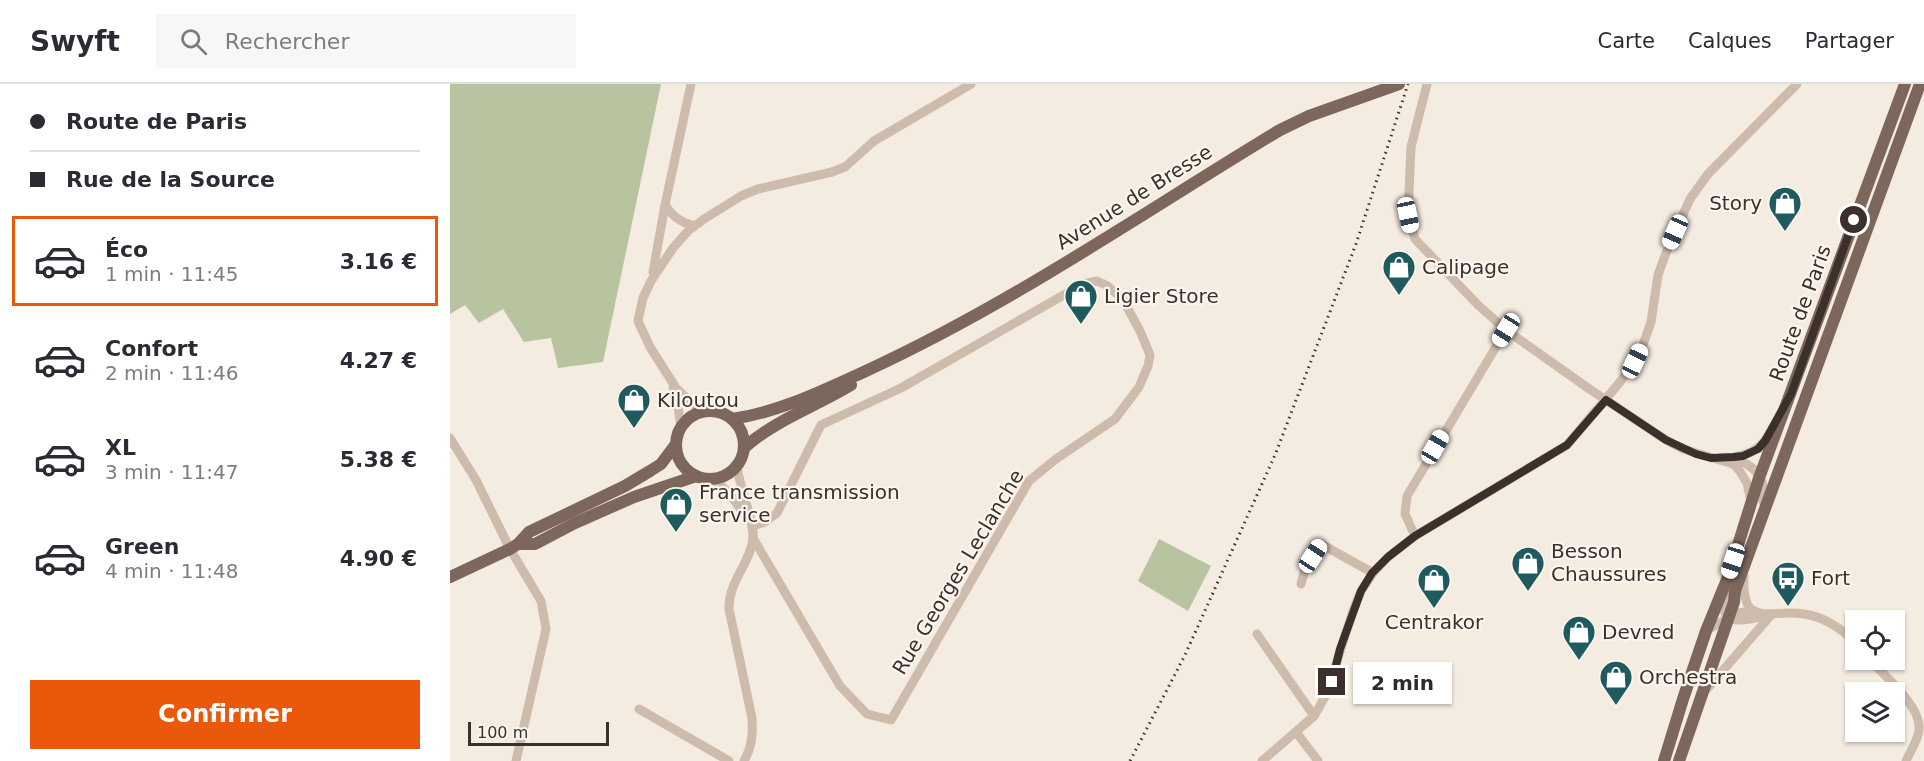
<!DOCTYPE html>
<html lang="fr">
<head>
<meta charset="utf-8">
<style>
	:root { --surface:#fff; --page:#f7f7f7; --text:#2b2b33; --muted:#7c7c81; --line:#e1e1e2; --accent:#ea580c }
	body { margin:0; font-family:"DejaVu Sans",sans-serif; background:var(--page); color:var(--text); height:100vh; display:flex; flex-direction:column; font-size:22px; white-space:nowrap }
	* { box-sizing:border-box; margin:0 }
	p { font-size:20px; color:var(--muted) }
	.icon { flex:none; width:33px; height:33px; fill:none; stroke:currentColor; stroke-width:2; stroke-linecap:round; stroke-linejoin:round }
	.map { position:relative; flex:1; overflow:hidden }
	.details { display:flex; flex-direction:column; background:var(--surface); width:450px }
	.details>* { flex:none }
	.hud { display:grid; align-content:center; height:132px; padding:0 30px; background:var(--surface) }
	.controls { position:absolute; left:1395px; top:526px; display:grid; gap:12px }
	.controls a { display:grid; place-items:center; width:60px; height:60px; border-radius:0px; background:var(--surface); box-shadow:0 2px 4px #0004; font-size:30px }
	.scale { position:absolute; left:18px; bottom:15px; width:141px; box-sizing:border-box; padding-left:6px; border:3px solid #3b302b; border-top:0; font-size:16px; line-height:21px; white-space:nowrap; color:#3b302b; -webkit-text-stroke:4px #fbf5ee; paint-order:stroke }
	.end { position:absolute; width:27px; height:27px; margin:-14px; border:8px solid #3b302b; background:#fff; box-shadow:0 0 0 3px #fff }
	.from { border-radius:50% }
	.bubble { position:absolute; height:42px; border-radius:0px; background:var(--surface); box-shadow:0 2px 4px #0004; font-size:20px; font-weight:700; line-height:42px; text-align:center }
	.car { position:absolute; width:18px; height:36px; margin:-18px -9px; border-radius:8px; box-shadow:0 0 4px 2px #0007; background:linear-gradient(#fff 24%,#345 0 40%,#fff 0 76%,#345 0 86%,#fff 0) }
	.hud b { display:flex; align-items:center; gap:21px; height:57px; font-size:22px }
	.hud b+b { border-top:2px solid var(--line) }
	.hud i { width:15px; height:15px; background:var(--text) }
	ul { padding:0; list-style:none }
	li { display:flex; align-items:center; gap:18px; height:90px; margin:0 12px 9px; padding:0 18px; border:3px solid transparent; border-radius:0px }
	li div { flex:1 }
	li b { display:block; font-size:22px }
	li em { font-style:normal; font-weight:700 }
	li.current { border-color:var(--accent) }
	li>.icon { width:54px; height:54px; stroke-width:1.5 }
	.action { display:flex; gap:12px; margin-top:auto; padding:12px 30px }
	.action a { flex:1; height:69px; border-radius:0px; background:var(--accent); color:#fff; font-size:24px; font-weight:700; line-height:69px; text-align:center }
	header { display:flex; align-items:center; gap:36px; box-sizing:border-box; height:84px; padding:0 30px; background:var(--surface); border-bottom:2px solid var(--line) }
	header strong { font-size:28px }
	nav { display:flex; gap:33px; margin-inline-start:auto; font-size:21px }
	.search { width:420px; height:54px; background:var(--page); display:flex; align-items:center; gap:15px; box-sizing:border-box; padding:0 21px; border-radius:0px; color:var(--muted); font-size:22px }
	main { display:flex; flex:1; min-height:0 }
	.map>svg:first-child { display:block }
</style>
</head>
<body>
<header>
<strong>Swyft</strong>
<div class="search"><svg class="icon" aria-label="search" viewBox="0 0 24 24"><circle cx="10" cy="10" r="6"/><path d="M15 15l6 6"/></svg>Rechercher</div>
<nav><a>Carte</a><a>Calques</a><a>Partager</a></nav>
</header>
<main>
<section class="details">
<div class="hud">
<b><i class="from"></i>Route de Paris</b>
<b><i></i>Rue de la Source</b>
</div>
<ul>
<li class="current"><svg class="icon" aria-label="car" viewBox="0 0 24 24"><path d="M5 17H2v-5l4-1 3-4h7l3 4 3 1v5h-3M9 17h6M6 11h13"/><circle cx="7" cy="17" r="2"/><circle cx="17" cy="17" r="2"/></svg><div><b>Éco</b><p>1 min · 11:45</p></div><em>3.16 €</em></li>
<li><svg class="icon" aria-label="car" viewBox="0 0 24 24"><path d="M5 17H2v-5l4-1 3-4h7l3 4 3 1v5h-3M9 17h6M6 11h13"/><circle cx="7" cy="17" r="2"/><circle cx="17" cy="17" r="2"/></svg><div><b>Confort</b><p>2 min · 11:46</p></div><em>4.27 €</em></li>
<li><svg class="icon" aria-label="car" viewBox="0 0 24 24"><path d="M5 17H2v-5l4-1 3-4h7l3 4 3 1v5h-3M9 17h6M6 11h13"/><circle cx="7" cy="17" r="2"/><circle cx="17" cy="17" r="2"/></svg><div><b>XL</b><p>3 min · 11:47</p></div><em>5.38 €</em></li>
<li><svg class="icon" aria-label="car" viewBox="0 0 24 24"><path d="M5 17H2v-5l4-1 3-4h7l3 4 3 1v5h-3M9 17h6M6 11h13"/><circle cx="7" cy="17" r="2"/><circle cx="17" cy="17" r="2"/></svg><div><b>Green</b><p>4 min · 11:48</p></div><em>4.90 €</em></li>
</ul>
<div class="action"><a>Confirmer</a></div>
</section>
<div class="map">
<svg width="1474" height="677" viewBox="0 0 1474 677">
	<rect width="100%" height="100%" fill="#f4ebe1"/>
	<g fill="#b8c4a0">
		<path d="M0,0H211L153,278L108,284L101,254L74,258L53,225L29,239L15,221L0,230Z"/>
		<path d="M709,455L761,482L738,527L688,497Z"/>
	</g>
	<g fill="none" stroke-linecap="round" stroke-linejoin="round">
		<g stroke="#cdbbac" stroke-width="9">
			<path d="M977,0L961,63L958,131L965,155L1028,221L1056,246L1138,304L1216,356L1233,365L1283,380L1289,386L1297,399L1301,417"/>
			<path d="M215,121L241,0"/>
			<path d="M203,188L215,121C223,133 231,138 244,142"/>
			<path d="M223,304L227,316L231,343"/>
			<path d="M255,328L244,321L226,304L200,263L188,237L193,214L201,197L223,164L238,147L254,135L291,112L308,105L382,88L395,83L424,57L521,0"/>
			<path d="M0,354L26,396L60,465L91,517L96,545L66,677"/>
			<path d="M1284,373C1304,370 1313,362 1323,344"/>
			<path d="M1270,374C1297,373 1318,390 1313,418"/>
			<path d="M287,382C289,403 305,438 303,455C300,480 278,498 279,525L302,634C303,650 302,663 294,677"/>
			<path d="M263,395L278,408L295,431"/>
			<path d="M302,442L315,438L327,429L371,341L451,304L633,200L647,197L656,201L672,214L690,247L700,271L698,282L689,303L665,335L606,375L579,397L441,636L417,630L390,602L303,454"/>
			<path d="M965,452L955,430L957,412L1056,246"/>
			<path d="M1294,492C1291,547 1321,524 1354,530C1375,533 1391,544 1406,559"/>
			<path d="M851,500L855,485L871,460L923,489"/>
			<path d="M1276,510C1264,544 1297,537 1316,531"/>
			<path d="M1256,547L1286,529L1305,527"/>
			<path d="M807,550L864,632"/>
			<path d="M1420,576C1435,592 1472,623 1469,646C1468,656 1460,668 1456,677"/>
			<path d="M1256,606L1321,531"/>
			<path d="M189,625L279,677"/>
			<path d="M846,648L868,677"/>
			<path d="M812,677L864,632L876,611L903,527L911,507L923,489L938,473L965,452L1117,361L1170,298L1185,277L1194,258L1201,238L1208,191L1216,169L1240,115L1258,90L1347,0"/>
		</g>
		<g stroke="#7d675c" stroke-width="12">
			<circle cx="260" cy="361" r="34"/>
			<path d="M282,335C330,328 374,306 418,286C563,219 694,128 830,46L859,32L949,0"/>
			<path d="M294,364C325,336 365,323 401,301"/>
			<path d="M68,460H85L125,439L184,413L246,392"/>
			<path d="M0,493L60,465L68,460L79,448L175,402L200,387L211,380L226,360"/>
			<path d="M1214,677L1233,615L1256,547L1278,493L1309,394L1455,0"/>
			<path d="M1229,677L1284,518L1285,507L1470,0"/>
		</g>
		<path stroke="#3b302b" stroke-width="3" stroke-dasharray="1.5 4.5" stroke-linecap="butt" d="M680,677L735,571L825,371L906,160L958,0"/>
	</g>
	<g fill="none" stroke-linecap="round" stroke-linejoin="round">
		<path stroke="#3b302b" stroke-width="8" d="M882,598L890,565L911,507L922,489L938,473L965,452L1117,361L1156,316L1216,356L1246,370L1261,374L1284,373L1293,372L1308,365L1315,357L1341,310L1404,136"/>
	</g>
	<defs>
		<symbol id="shop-pin" viewBox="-11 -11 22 30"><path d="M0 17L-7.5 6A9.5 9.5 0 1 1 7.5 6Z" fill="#1f5a5e" stroke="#fbf5ee"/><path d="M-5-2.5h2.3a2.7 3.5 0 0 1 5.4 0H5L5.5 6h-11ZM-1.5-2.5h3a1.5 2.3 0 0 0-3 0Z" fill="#fff"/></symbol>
		<symbol id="bus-pin" viewBox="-11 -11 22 30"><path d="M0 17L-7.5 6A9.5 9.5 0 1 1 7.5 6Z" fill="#1f5a5e" stroke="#fbf5ee"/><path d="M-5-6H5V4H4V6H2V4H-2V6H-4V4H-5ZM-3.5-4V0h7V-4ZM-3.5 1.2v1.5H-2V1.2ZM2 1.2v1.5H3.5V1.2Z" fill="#fff"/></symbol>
	</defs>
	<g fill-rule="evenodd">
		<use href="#shop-pin" x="1316" y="100" width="38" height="52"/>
		<use href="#shop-pin" x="930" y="164" width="38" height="52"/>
		<use href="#shop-pin" x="612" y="193" width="38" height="52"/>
		<use href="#shop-pin" x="165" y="297" width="38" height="52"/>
		<use href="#shop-pin" x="207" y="401" width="38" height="52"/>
		<use href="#shop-pin" x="1059" y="460" width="38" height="52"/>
		<use href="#bus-pin" x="1319" y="475" width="38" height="52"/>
		<use href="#shop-pin" x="965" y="477" width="38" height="52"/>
		<use href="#shop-pin" x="1110" y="529" width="38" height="52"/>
		<use href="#shop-pin" x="1147" y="574" width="38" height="52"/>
	</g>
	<g text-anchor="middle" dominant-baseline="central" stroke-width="4.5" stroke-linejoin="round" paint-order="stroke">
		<g font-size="20" fill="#3b302b" stroke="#fbf5ee">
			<text transform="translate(684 113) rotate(-32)">Avenue de Bresse</text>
			<text transform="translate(1350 229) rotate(-70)">Route de Paris</text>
			<text transform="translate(508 488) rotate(-59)">Rue Georges Leclanche</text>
		</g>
		<g font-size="20" fill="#3b302b" stroke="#fbf5ee" text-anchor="start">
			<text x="1312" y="119" text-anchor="end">Story</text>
			<text x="972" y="183">Calipage</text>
			<text x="654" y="212">Ligier Store</text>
			<text x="207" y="316">Kiloutou</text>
			<text x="249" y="408">France transmission<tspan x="249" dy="23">service</tspan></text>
			<text x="1101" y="467">Besson<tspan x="1101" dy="23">Chaussures</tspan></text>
			<text x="1361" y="494">Fort</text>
			<text x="984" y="538" text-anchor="middle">Centrakor</text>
			<text x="1152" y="548">Devred</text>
			<text x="1189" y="593">Orchestra</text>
		</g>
	</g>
</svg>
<div class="controls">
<a><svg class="icon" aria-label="locate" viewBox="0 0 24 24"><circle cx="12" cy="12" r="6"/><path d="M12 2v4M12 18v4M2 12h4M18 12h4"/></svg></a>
<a><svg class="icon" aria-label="layers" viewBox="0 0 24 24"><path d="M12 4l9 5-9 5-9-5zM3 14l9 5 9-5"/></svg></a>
</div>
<div class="scale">100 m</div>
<i class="end from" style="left:1404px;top:136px"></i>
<i class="end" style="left:882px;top:598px"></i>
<div class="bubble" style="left:903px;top:578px;width:99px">2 min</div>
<i class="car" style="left:958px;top:131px;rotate:168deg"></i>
<i class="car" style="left:1225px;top:148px;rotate:204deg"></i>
<i class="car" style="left:1056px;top:246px;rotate:212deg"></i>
<i class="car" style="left:1185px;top:277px;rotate:25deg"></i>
<i class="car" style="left:985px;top:363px;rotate:30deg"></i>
<i class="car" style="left:863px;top:472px;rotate:33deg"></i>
<i class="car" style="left:1283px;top:477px;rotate:198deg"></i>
</div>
</main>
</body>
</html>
